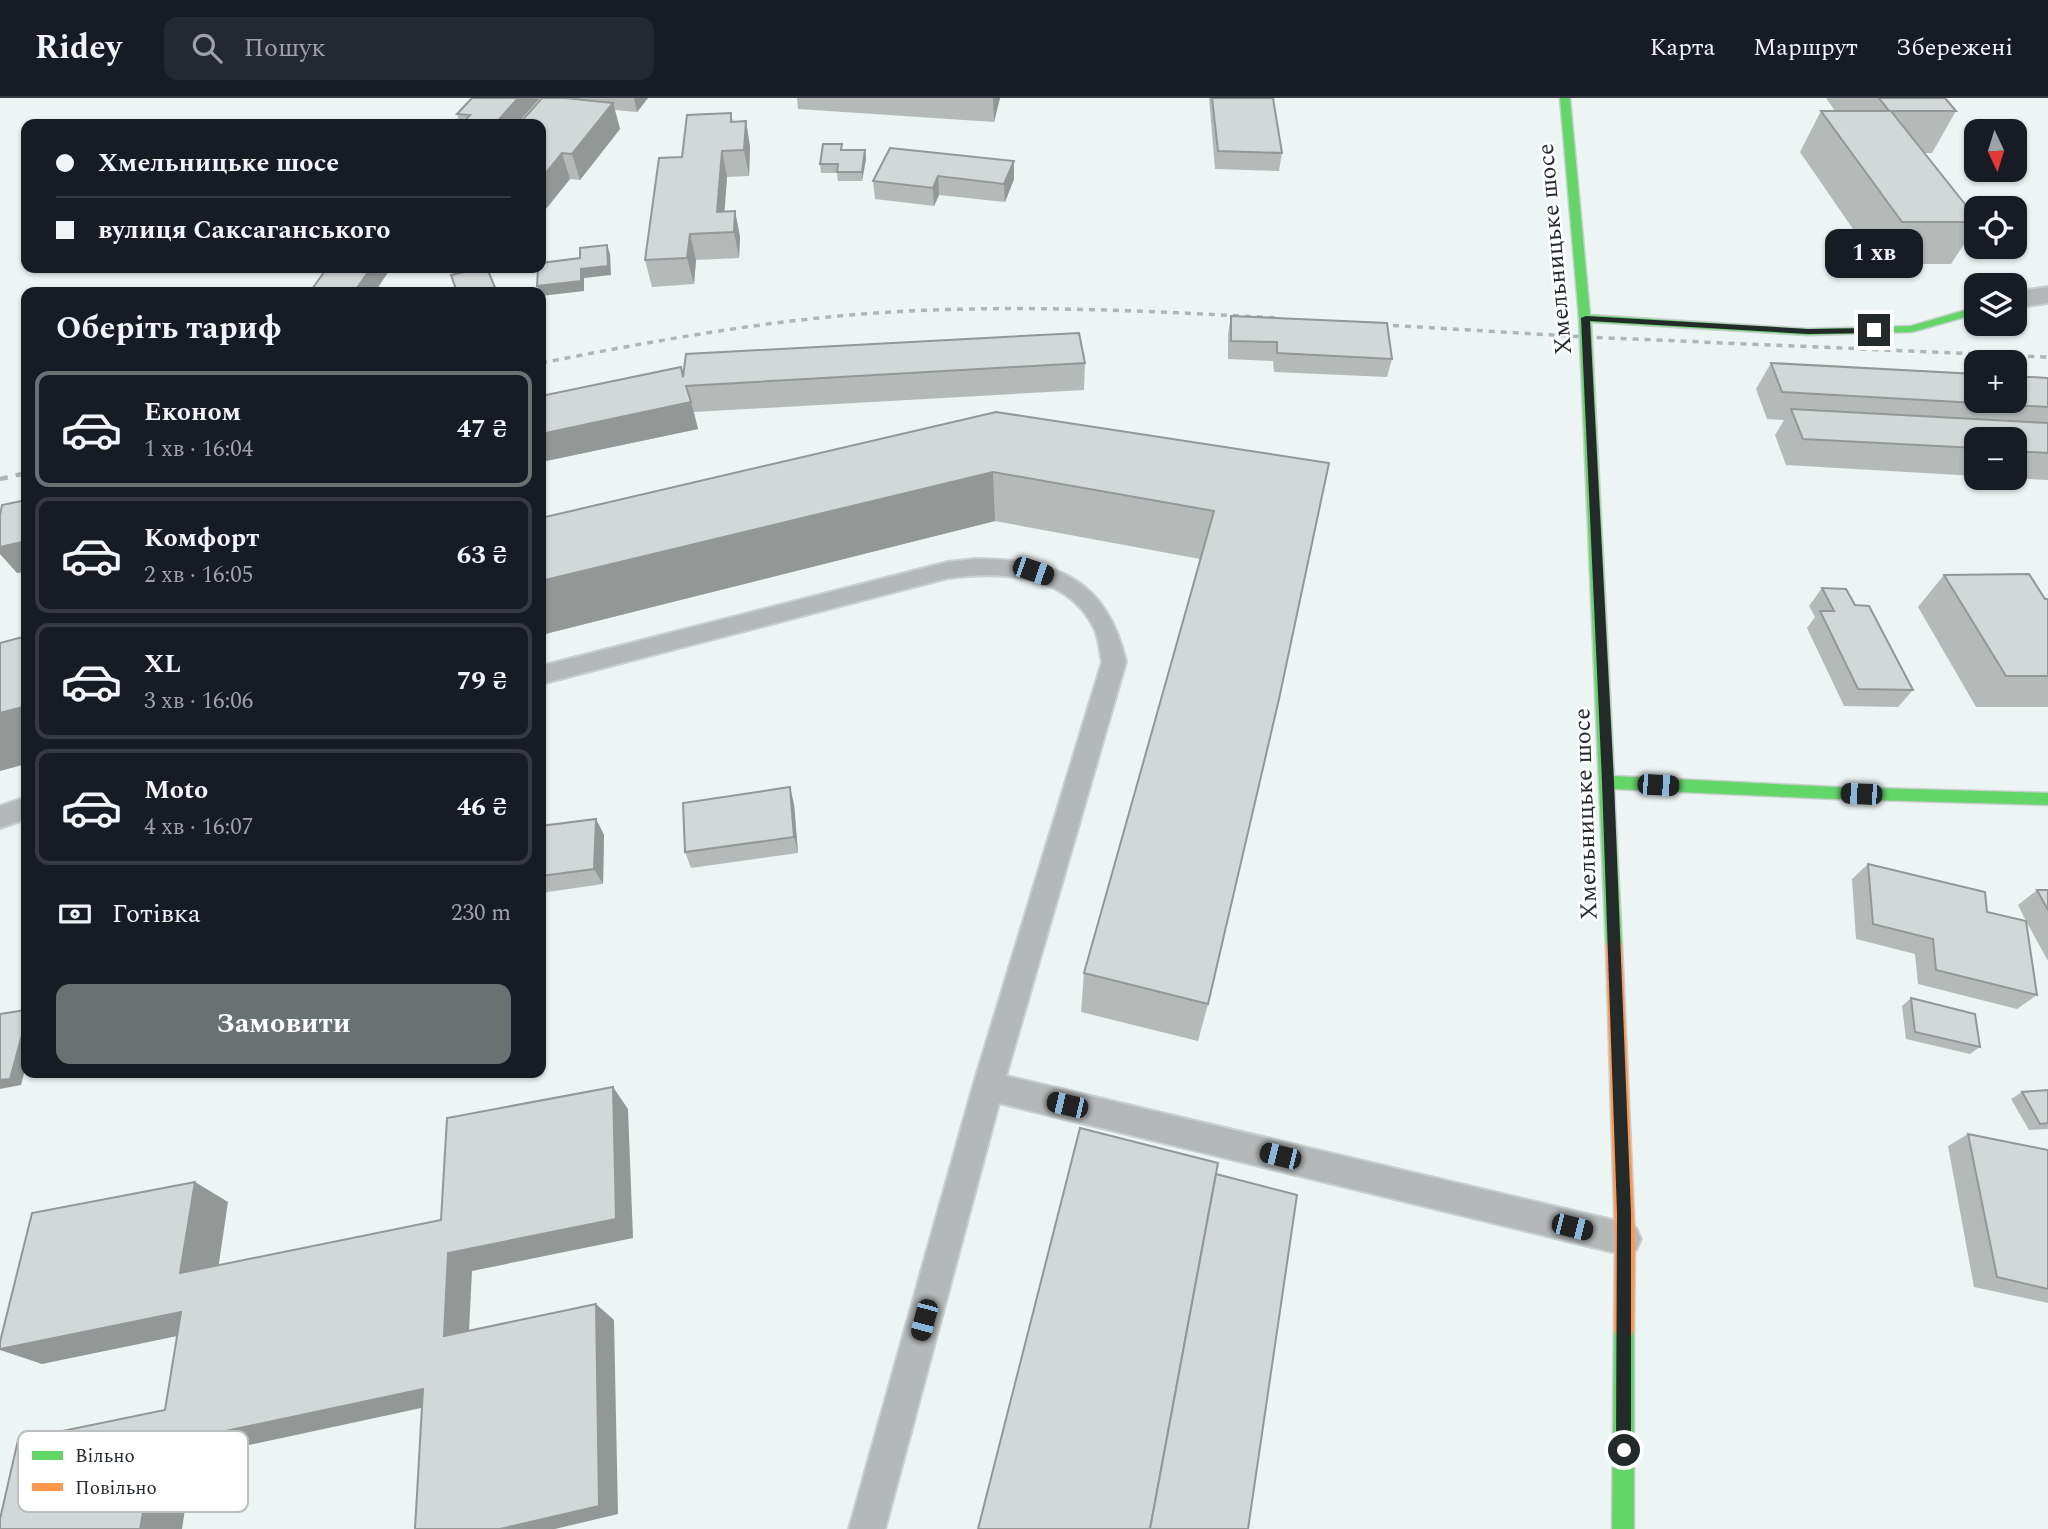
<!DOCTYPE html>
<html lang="uk">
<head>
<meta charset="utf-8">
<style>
	:root { --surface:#171b24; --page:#242831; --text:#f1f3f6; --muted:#9ea1a6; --line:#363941; --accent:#6a7171 }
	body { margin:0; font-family:Spectral,serif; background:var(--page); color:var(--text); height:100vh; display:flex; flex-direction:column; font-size:26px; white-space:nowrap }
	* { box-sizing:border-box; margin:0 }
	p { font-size:23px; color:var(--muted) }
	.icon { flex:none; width:38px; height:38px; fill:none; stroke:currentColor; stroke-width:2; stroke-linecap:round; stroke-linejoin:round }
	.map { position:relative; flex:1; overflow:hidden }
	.side { position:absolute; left:21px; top:189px; width:525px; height:791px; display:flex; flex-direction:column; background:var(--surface); border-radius:14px; box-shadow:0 2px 5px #0004 }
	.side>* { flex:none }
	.hud { position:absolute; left:21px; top:21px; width:525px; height:154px; border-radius:14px; box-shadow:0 2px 5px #0004; display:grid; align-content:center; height:154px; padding:0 35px; background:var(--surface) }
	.needle { width:46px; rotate:176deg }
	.tools { position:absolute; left:1964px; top:21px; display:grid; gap:14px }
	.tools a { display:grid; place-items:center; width:63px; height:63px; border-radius:14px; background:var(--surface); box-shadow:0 2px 5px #0004; font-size:35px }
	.end { position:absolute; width:32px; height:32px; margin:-16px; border:9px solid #242a2a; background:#fff; box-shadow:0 0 0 4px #fff }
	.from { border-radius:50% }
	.bubble { position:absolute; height:49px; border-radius:14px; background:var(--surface); box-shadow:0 2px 5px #0004; font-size:23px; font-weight:700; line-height:49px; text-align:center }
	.car { position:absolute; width:21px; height:42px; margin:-21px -10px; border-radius:9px; box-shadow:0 0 5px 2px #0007; background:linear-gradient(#222 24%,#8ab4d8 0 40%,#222 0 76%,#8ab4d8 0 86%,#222 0) }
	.hud b { display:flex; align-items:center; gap:24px; height:66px; font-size:26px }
	.hud b+b { border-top:2px solid var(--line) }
	.hud i { width:18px; height:18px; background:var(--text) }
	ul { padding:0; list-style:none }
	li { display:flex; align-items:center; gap:21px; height:116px; margin:0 14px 10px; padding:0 21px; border:4px solid var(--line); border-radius:14px }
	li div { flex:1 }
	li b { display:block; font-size:26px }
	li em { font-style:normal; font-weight:700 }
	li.selected { border-color:var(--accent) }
	li>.icon { width:63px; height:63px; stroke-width:1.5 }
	h2 { padding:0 35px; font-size:32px; line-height:84px }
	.pay { display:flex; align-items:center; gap:18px; height:77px; padding:0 35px; font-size:26px }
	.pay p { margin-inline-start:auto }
	.button { display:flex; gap:14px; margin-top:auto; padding:14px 35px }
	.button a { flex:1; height:80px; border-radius:14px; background:var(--accent); color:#fff; font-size:28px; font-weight:700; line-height:80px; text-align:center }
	header { display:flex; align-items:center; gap:42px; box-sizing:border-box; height:98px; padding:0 35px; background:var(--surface); border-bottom:2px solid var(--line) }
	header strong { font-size:33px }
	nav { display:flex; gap:38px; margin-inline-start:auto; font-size:24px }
	.search { width:490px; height:63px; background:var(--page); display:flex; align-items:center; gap:18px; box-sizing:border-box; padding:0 24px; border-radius:14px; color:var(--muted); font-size:26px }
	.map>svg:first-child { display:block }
</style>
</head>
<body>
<header>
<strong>Ridey</strong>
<div class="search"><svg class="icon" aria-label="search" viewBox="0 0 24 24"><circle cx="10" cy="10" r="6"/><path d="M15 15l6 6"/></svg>Пошук</div>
<nav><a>Карта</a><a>Маршрут</a><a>Збережені</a></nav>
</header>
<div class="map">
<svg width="2048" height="1431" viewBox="0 0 2048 1431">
	<rect width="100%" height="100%" fill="#ecf4f4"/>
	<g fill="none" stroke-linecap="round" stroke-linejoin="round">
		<defs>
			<g id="lane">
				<path d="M975,461C1055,461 1107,480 1126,564L1006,978L1625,1125L1636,1130L1641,1141L1636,1152L1625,1157L999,1005L885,1431H849L973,988L1102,564C1100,554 1099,542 1095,532C1069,475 1001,473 948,480L541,586V568L948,464Z"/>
				<path d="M26,699V721L0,730V708Z"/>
			</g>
			<path id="street" d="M2048,189V205L2014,210V194Z"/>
			<g id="fast">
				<path d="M1560,0H1570L1590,217L1808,231L1911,228L1976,209V216L1912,234L1808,237L1591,224L1614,678L1835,689L2048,695V707L1835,701L1614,691L1622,848L1620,853L1614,855L1608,853L1606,848L1579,220Z"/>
				<path d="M1624,1222L1631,1225L1634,1232V1431H1612L1614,1232L1617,1225Z"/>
			</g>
			<path id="slow" d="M1614,841L1620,843L1622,848L1635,1141L1634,1232L1631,1239L1624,1242L1617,1239L1614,1232L1615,1141L1606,848L1608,843Z"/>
		</defs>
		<use href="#lane" stroke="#c9cfcf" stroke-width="4"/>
		<use href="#street" stroke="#c9cfcf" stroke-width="4"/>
		<use href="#fast" stroke="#c9cfcf" stroke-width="3"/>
		<use href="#slow" stroke="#c9cfcf" stroke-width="3"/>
		<use href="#lane" fill="#b5b8b8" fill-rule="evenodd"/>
		<use href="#street" fill="#b5b8b8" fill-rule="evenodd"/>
		<use href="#fast" fill="#63d668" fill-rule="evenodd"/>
		<use href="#slow" fill="#ff974d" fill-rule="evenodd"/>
		<g stroke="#b0b5b6" stroke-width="3.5" stroke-dasharray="6 6" stroke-linecap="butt">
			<path d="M1369,226L1586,239L2048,259"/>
			<path d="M541,265C643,245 746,226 850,217C992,205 1135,212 1278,220"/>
		</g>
		<path stroke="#b0b5b6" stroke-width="4.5" stroke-dasharray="8 8" stroke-linecap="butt" d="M0,381L26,375"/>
	</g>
	<g fill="#b5bab9">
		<path d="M472,0H540L517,26H460L457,16Z"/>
		<path d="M542,0H648L637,14L615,12L620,31L580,82L570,81L541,117V26Z"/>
		<path d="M797,0H1000L994,24L798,11Z"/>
		<path d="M1209,0H1273L1282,55L1279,73L1215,71Z"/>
		<path d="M1826,0H1945L1956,13L1932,55H1924L1976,120V128L1951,166H1877L1800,54L1821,13H1835Z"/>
		<path d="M731,15L733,24L746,23L750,49L749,78L727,79L724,113H735L740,139L739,160L696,162L694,186L652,189L645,162L682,59Z"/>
		<path d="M890,50L1014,81L1005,104L939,97L934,108L875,101L873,83Z"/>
		<path d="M843,52H865L866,61L862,83H838L837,75H821L820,66Z"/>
		<path d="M1231,218L1392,261L1387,279L1274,274L1273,263L1228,261V236Z"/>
		<path d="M1085,265L1084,292L694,314L698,331L541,364V298L683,279Z"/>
		<path d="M1771,265L2048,280V382L2010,380H2014V341H1976V378L1786,367L1775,337L1784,322L1767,321L1756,291Z"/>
		<path d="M996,314L1329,365L1208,906L1198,943L1081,914L1084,875L1200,461L995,423L541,537Z"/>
		<path d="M1944,477L2048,501V609H1976L1918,509Z"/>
		<path d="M1822,490L1855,507L1913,592L1898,609L1844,608L1807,530L1815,519L1809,508Z"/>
		<path d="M794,706L798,755L691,770L685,754Z"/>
		<path d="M596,721L604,737L603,786L541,795V728Z"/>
		<path d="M1868,766L1987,814L2026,823L2018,807L2037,792H2048V863L2026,823L2037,897L2017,911L1918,886L1915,856L1856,841L1852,781Z"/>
		<path d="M1911,900L1980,949L1970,956L1906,941L1902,908Z"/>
		<path d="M2048,992V1031L2029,1032L2011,1001L2022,994Z"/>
		<path d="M1968,1036L2048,1052V1205L1974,1189L1948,1048Z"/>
	</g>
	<g fill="#939796">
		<path d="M518,0H540L517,26H495Z"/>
		<path d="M634,0H648L637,14Z"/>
		<path d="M993,0H1000L994,24Z"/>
		<path d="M613,5L620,31L580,82L572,56Z"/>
		<path d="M746,23L750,49L749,78L744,52Z"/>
		<path d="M865,52L866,61L862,83V74Z"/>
		<path d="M722,53L727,79L723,135L717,114Z"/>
		<path d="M562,55L570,81L541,117V81Z"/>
		<path d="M1014,63V81L1005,104L1004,86Z"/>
		<path d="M938,78L939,97L934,108L933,90Z"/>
		<path d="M735,113L740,139L739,160L734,134Z"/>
		<path d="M690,136L696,162L694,186L687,160Z"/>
		<path d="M607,147L610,156L611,177L584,180V193L541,198V194H540L537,188L581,171Z"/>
		<path d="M371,170H388L389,173L375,194H354Z"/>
		<path d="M691,304L698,331L541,364V336Z"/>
		<path d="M993,374L995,423L541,537V483Z"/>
		<path d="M26,443V474L17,475L0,456V449Z"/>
		<path d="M26,608V666L0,673V615Z"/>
		<path d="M790,689L794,706L798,755L794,739Z"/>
		<path d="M596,721L604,737L603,786L594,771Z"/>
		<path d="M26,922V968L21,987L0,991V982Z"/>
		<path d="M613,989L628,1011L633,1140L472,1173L468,1253L444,1238L448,1155Z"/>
		<path d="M195,1084L228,1104L215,1192L180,1175Z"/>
		<path d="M596,1206L614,1222L618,1416L555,1431H500Z"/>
		<path d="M181,1214L216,1230L42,1266L0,1252V1251Z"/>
		<path d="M423,1291L449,1304L193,1359L182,1431H140L155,1348Z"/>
	</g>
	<g fill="#d2d8d7" stroke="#939796" stroke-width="2">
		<path d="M472,0H518L495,26H462L470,17L457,16Z"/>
		<path d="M542,0H565L613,5L572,56L562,55L541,81V26H519Z"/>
		<path d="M1212,0H1273L1282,55L1218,53Z"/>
		<path d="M1879,0H1945L1956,13H1891L1976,120V124H1902L1821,13H1889Z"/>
		<path d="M731,15V24L746,23L744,52L722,53L717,114L735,113L734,134L690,136L687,160L645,162L659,60L682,59L687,17Z"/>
		<path d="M823,46H842L841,52H865L862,74H837L838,66H820Z"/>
		<path d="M890,50L1014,63L1004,86L938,78L933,90L873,83Z"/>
		<path d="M607,147L608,168L581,171V183L537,188L538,170H541V165L580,160V150Z"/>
		<path d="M327,170H371L354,194H310Z"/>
		<path d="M481,170H487L496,192L485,194H457L451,177Z"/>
		<path d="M1231,218L1387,225L1392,261L1277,255V244L1231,243Z"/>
		<path d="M1079,235L1085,265L686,288L691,304L541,336V298L681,269L683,279L686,256Z"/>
		<path d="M1771,265L1976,276V303H2014V278L2048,280V309L1782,294Z"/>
		<path d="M1791,311L2048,325V355L2014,353V341H1976V350L1803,341Z"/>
		<path d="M996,314L1329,365L1279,601L1208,906L1084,875L1214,413L993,374L541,483V420Z"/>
		<path d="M26,402V443L0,449V417L2,407Z"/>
		<path d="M2029,476L2045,501H2048V578H2006L1944,477Z"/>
		<path d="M1822,490L1846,491L1855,507L1869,508L1913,592L1858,591L1820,513H1834Z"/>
		<path d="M26,538V608L0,615V545Z"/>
		<path d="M790,689L794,739L685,754L683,705Z"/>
		<path d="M596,721L594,771L541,778V728Z"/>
		<path d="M1868,766L1985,794L1987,814L2026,823L2037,897L1936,872L1933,841L1873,826Z"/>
		<path d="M2037,792H2048V812Z"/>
		<path d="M1911,900L1975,916L1980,949L1915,934Z"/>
		<path d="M26,912V922L10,981L0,982V916Z"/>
		<path d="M613,989L616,1121L448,1155L444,1238L596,1206L599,1408L500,1431H415L423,1291L155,1348L140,1431H0V1421L18,1342L165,1312L181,1214L0,1251V1244L32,1115L195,1084L180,1175L441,1122L447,1020Z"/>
		<path d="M2048,992V1025L2040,1026L2022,994Z"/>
		<path d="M1080,1030L1218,1065L1150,1431H978Z"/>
		<path d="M1968,1036L2048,1052V1191L1997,1179Z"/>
		<path d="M1216,1076L1297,1097L1248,1431H1150Z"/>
	</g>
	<path fill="#242a2a" d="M1586,218L1808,231L1874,230L1878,232L1874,235L1808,236L1590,223L1614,684L1631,1115V1352L1629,1358L1624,1360L1618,1358L1616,1352L1617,1115L1602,684L1581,220Z"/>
	<g text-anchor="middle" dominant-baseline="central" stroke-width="5" stroke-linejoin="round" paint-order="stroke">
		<g font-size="24" fill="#242a2a" stroke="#fff">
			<text transform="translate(1555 151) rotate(-95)">Хмельницьке шосе</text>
			<text transform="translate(1586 716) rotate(-92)">Хмельницьке шосе</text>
		</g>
	</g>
	<rect x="18" y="1333" width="230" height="81" rx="10" fill="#fff" stroke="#bdbfbf" stroke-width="2"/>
	<rect x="32" y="1353" width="31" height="9" fill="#63d668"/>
	<rect x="32" y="1385" width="31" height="8" fill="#ff974d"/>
	<g font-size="19" fill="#242a2a">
		<text x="75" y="1364">Вільно</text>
		<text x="75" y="1396">Повільно</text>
	</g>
</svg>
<div class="tools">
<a><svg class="needle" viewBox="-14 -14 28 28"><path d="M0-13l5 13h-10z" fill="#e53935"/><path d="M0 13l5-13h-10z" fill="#9ea1a6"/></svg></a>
<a><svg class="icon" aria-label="locate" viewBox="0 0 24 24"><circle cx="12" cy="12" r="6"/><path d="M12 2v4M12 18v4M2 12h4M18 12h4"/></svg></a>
<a><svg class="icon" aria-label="layers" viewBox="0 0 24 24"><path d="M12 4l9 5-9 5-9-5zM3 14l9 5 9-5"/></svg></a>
<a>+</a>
<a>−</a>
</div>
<i class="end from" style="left:1624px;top:1352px"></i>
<i class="end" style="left:1874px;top:232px"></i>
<div class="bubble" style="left:1825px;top:131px;width:98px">1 хв</div>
<i class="car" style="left:1033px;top:473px;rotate:109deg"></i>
<i class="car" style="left:1658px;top:687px;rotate:93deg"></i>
<i class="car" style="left:1861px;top:696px;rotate:272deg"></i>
<i class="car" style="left:1067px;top:1007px;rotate:283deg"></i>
<i class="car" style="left:1280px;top:1058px;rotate:284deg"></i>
<i class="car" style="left:1572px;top:1129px;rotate:104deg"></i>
<i class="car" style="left:924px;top:1222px;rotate:195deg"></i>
<div class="hud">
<b><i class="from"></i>Хмельницьке шосе</b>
<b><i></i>вулиця Саксаганського</b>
</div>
<section class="side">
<h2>Оберіть тариф</h2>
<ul>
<li class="selected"><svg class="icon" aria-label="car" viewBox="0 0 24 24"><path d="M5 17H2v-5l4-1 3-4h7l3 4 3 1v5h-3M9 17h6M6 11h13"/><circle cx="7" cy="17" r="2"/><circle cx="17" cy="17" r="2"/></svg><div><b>Економ</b><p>1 хв · 16:04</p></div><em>47 ₴</em></li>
<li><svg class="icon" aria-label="car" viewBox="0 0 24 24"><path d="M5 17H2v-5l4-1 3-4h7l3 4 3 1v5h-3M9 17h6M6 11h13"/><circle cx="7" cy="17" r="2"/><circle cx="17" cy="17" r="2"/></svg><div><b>Комфорт</b><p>2 хв · 16:05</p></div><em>63 ₴</em></li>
<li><svg class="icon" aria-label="car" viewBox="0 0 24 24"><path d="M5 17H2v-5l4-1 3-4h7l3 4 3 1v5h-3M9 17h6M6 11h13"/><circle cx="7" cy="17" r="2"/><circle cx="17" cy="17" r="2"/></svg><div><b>XL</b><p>3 хв · 16:06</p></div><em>79 ₴</em></li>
<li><svg class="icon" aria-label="car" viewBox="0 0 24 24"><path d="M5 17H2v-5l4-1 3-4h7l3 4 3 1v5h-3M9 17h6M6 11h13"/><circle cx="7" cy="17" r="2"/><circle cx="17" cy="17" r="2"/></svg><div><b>Moto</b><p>4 хв · 16:07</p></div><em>46 ₴</em></li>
</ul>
<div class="pay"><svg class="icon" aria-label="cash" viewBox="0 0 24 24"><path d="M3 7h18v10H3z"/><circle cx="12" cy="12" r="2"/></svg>Готівка<p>230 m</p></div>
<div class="button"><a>Замовити</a></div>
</section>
</div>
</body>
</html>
